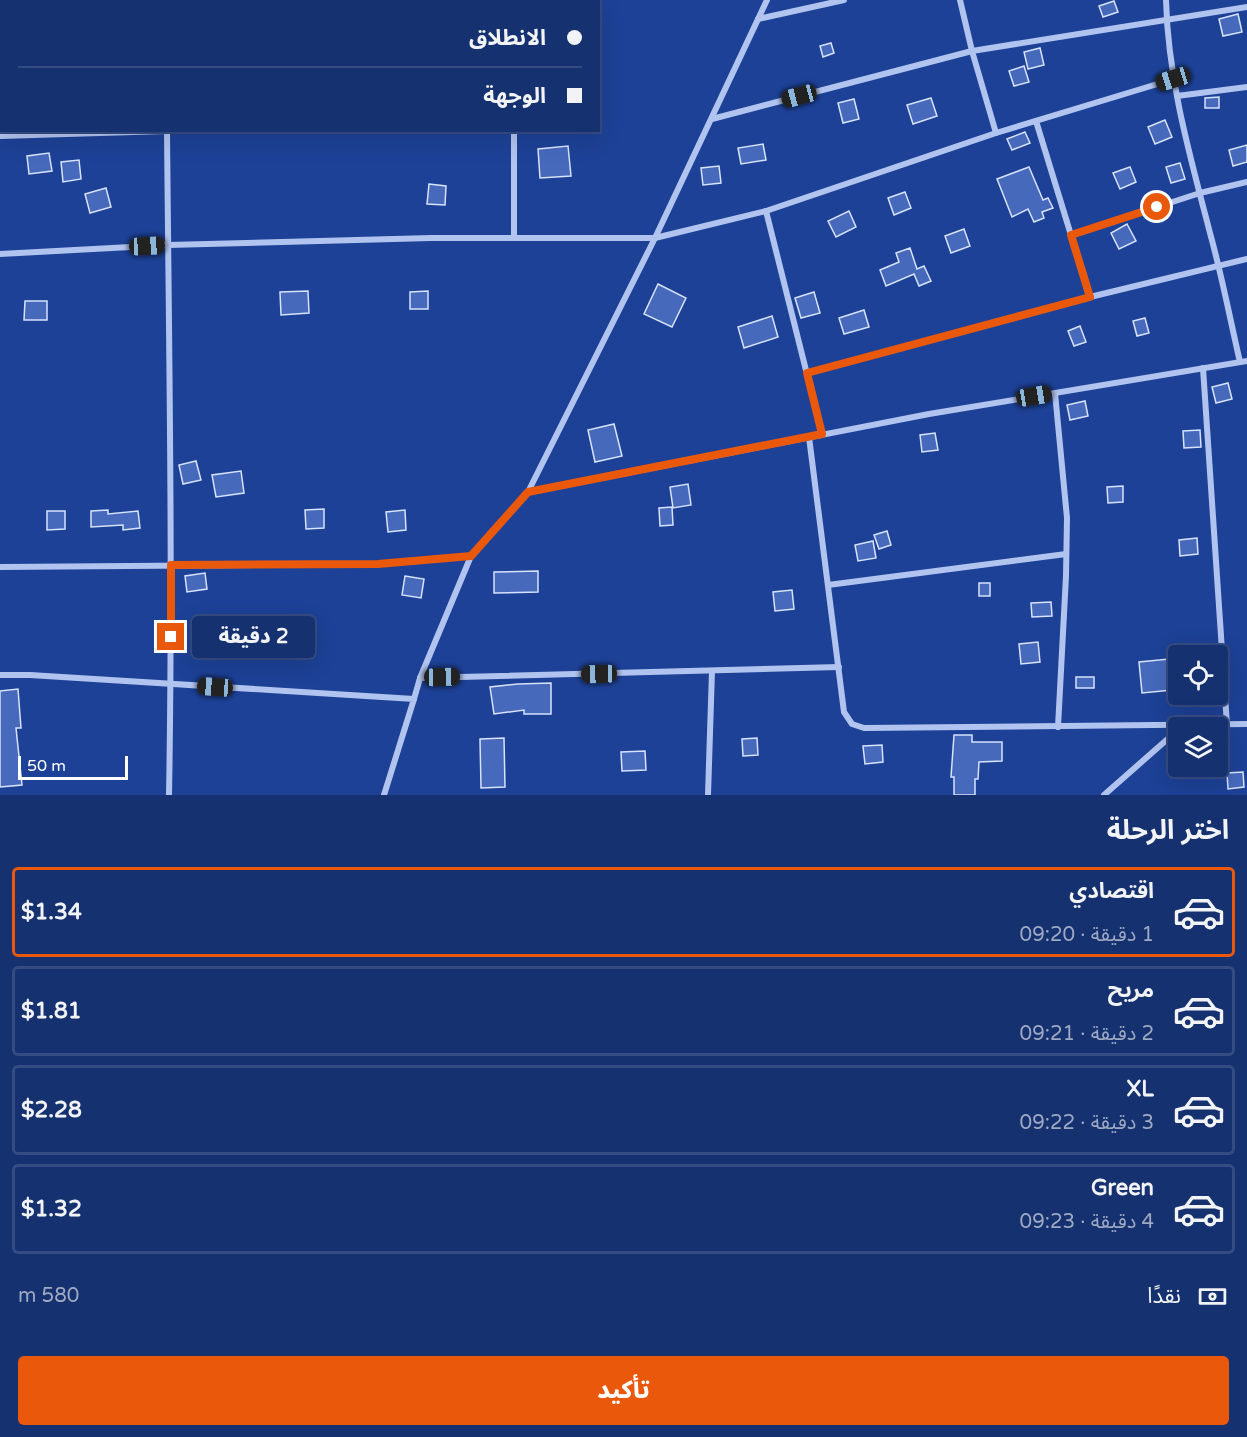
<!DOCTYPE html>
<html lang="ar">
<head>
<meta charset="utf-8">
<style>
	:root { --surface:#163170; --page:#233d78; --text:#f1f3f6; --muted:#9ea9c3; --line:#354c83; --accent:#ea580c }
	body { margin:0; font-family:"Varela Round","Noto Sans Arabic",sans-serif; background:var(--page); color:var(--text); direction:rtl; height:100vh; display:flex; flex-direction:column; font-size:22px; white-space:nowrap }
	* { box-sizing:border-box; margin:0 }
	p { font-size:20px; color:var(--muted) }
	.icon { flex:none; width:33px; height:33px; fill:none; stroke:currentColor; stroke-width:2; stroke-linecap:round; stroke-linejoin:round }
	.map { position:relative; height:795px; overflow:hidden; direction:ltr }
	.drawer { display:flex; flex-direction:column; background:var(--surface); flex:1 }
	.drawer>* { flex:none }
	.banner { position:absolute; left:0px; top:0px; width:600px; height:132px; box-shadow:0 6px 24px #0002,0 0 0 2px var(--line); direction:rtl; display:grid; align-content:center; height:132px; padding:0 18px; background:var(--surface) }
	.tools { position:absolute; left:1168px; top:645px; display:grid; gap:12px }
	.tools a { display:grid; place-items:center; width:60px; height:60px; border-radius:6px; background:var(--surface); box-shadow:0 6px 24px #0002,0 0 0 2px var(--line); font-size:30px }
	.scale { position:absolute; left:18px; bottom:15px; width:110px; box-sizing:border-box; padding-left:6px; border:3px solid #fff; border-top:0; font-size:16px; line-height:21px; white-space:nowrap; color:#fff; -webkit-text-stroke:4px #1d4196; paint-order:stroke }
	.end { position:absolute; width:27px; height:27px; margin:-14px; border:8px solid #ea580c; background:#fff; box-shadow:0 0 0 3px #fff }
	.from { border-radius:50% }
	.bubble { position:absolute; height:42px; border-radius:6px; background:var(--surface); box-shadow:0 6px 24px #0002,0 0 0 2px var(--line); font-size:20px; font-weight:800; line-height:42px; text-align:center; direction:rtl }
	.car { position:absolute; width:18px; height:36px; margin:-18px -9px; border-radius:8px; box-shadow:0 0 4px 2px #0007; background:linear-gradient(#222 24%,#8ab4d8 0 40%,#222 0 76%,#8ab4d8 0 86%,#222 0) }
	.banner b { display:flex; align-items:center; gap:21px; height:57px; font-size:22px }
	.banner b+b { border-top:2px solid var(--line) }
	.banner i { width:15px; height:15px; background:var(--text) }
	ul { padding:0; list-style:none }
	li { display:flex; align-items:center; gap:18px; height:90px; margin:0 12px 9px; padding:0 6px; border:3px solid var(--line); border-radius:6px }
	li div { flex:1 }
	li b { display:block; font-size:22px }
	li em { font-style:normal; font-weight:800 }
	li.on { border-color:var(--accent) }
	li>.icon { width:54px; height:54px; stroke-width:1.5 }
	h2 { padding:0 18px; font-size:27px; line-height:72px }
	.pay { display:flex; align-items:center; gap:15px; height:66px; padding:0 18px; font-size:22px }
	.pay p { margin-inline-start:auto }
	.button { display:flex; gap:12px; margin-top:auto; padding:12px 18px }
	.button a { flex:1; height:69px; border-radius:6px; background:var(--accent); color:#fff; font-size:24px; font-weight:800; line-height:69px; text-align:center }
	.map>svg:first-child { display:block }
</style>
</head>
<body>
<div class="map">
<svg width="1247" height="795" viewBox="0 0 1247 795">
	<rect width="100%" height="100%" fill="#1d4196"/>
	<g fill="#4669bc" stroke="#d7e2fb" stroke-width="1.5">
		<path d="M1114,1L1118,12L1103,17L1099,6Z"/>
		<path d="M1238,14L1242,32L1223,36L1219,19Z"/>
		<path d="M831,43L834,53L823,57L820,46Z"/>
		<path d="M1040,48L1044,65L1028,69L1024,52Z"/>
		<path d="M1024,66L1029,82L1014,86L1009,71Z"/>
		<path d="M1219,97V108H1205V98Z"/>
		<path d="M931,98L937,116L913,124L907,105Z"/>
		<path d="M854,99L859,119L843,123L838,103Z"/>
		<path d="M1165,120L1172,137L1155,144L1148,127Z"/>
		<path d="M1025,132L1030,143L1012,150L1007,139Z"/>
		<path d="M763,144L766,160L741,164L738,148Z"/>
		<path d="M1247,145V162L1233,166L1229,150Z"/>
		<path d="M568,146L571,176L540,178L538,149Z"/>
		<path d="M49,153L52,171L29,174L27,156Z"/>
		<path d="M79,160L81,179L63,182L61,162Z"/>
		<path d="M1180,163L1185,179L1171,183L1166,167Z"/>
		<path d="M719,166L721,183L703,185L701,168Z"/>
		<path d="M1029,167L1043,200L1048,198L1053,208L1042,212L1044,218L1034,222L1028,209L1012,217L997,179Z"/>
		<path d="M1130,167L1136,182L1120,189L1113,173Z"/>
		<path d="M429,184L446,186L445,205L427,204Z"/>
		<path d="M106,188L111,207L90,213L85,194Z"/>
		<path d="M905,192L911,208L894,215L888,198Z"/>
		<path d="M849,211L856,227L836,237L828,221Z"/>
		<path d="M1127,224L1136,241L1119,249L1111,233Z"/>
		<path d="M964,229L970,246L951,253L945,236Z"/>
		<path d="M910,248L917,269L924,266L931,281L919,286L914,274L886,286L880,270L899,262L896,253Z"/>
		<path d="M658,284L686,298L672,327L644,314Z"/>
		<path d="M308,291L309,313L281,315L280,292Z"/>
		<path d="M428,291V309H410V292Z"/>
		<path d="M814,292L820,313L801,318L795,298Z"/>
		<path d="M25,301H47V320H24Z"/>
		<path d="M864,310L869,327L844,334L839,318Z"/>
		<path d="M772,316L778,337L744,348L738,327Z"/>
		<path d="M1145,318L1149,333L1137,336L1133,321Z"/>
		<path d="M1080,326L1086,342L1074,346L1068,331Z"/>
		<path d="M1228,383L1232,399L1216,403L1212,387Z"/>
		<path d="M1085,401L1088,416L1070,420L1067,405Z"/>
		<path d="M614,424L622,456L595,462L588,430Z"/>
		<path d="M1200,430L1201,447L1184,448L1183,431Z"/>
		<path d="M935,433L938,450L922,452L920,435Z"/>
		<path d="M196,461L201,480L183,484L179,465Z"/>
		<path d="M241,471L244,493L216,497L212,475Z"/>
		<path d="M688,484L691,505L673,508L670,487Z"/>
		<path d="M1123,486V502L1108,503L1107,487Z"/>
		<path d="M672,507L673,525L660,526L659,508Z"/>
		<path d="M324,509V528L306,529L305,510Z"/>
		<path d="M108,510V514L138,511L140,528L123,530V525L91,527V511Z"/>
		<path d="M405,510L406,530L388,532L386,512Z"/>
		<path d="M47,511H65V529L47,530Z"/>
		<path d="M887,531L891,545L879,549L874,535Z"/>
		<path d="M1197,538L1198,554L1180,556L1179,540Z"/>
		<path d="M873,541L876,558L858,561L855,545Z"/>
		<path d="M538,571V592L494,593V572Z"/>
		<path d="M205,573L207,589L187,592L185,576Z"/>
		<path d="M405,576L424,579L421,598L402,595Z"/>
		<rect x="979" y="583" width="11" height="13"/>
		<path d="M792,590L794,609L775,611L773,592Z"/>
		<path d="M1051,602L1052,616L1032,617L1031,603Z"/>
		<rect x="191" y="633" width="18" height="18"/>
		<path d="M1038,642L1040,662L1021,664L1019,644Z"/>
		<path d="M1169,659L1172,690L1142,693L1139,662Z"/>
		<rect x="1076" y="677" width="18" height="11"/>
		<path d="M551,683V714H524V710L494,714L490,687L518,684Z"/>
		<path d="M18,689L21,728H16L22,785L0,787V691Z"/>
		<path d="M954,735H972V742H1002V761L979,762L978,779H975V795H954V777H951Z"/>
		<path d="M504,738L505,787L481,788L480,739Z"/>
		<path d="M757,738L758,755L743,756L742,739Z"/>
		<path d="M882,745L883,762L865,764L863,746Z"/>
		<path d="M645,751L646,770L622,771L621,752Z"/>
		<path d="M1243,772L1244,787L1228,789L1227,773Z"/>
	</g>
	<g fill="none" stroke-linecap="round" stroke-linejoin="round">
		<g stroke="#b1c4ef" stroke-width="6">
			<path d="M167,0V2"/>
			<path d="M960,0L972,51L996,133"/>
			<path d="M1166,0C1168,80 1190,156 1210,233C1222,276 1230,319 1240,362"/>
			<path d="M516,2L517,0"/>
			<path d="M758,19L844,0"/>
			<path d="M1177,96L1247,87"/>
			<path d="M712,119L972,51L1247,7"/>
			<path d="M1036,121L1090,297"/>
			<path d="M167,130C169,352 173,573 169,795"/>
			<path d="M0,136L167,131"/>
			<path d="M766,211L822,434"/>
			<path d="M1071,235L1200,193L1247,182"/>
			<path d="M514,238V130"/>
			<path d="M0,254L168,245L431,238H655L766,211L996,133L1174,79"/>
			<path d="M1203,368L1227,725"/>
			<path d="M807,373L1090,297L1247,259"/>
			<path d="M1055,393L1067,518L1066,576L1058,727"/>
			<path d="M809,437L844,712L852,724L864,728L1247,724"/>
			<path d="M528,492L655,238L767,0"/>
			<path d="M0,567L378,564L471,556L528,492L929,414L1247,361"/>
			<path d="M828,585L1066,554"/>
			<path d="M0,675H30L414,699L384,795"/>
			<path d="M420,678L839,667"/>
			<path d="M414,699L420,678L471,556"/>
			<path d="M708,795L712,671"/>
			<path d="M1104,795L1179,729"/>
		</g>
	</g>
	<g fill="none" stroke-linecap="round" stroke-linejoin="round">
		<path stroke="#ea580c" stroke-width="8" d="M171,637V565L378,564L471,556L528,492L822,434L807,373L1090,297L1071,235L1157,207"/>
	</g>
</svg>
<div class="tools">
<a><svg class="icon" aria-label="locate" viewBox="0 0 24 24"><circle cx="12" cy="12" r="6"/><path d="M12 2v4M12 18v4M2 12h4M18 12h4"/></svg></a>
<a><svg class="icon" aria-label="layers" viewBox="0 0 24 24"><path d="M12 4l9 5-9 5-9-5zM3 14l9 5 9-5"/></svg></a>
</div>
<div class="scale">50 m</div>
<i class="end from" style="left:1157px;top:207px"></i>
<i class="end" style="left:171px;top:637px"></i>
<div class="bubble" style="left:192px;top:616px;width:123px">2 دقيقة</div>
<i class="car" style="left:1173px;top:79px;rotate:253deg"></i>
<i class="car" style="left:799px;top:96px;rotate:255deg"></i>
<i class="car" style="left:147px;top:246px;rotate:87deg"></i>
<i class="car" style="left:1034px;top:396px;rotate:81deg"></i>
<i class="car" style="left:599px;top:674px;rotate:269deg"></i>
<i class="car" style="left:442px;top:677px;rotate:89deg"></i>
<i class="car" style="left:215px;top:687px;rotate:274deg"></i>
<div class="banner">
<b><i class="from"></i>الانطلاق</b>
<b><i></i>الوجهة</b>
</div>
</div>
<section class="drawer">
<h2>اختر الرحلة</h2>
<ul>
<li class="on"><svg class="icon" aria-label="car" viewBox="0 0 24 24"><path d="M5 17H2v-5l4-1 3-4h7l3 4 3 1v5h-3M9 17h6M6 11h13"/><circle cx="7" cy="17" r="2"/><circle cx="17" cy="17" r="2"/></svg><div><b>اقتصادي</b><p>1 دقيقة · 09:20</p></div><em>$1.34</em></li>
<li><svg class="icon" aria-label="car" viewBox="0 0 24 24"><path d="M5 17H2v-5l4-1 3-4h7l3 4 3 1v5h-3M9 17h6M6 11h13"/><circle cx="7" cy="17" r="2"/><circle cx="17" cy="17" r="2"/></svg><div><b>مريح</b><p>2 دقيقة · 09:21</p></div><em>$1.81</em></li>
<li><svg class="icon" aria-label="car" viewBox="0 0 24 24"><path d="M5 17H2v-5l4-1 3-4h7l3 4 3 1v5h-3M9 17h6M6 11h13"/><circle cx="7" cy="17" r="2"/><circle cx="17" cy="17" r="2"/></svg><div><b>XL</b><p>3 دقيقة · 09:22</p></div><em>$2.28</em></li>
<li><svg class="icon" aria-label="car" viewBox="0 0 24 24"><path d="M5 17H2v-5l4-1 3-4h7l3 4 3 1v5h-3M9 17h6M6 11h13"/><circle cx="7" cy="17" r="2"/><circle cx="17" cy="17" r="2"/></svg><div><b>Green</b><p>4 دقيقة · 09:23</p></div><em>$1.32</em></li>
</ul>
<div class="pay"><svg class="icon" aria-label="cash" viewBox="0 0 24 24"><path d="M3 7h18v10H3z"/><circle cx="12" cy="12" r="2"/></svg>نقدًا<p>580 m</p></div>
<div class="button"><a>تأكيد</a></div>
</section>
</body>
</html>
